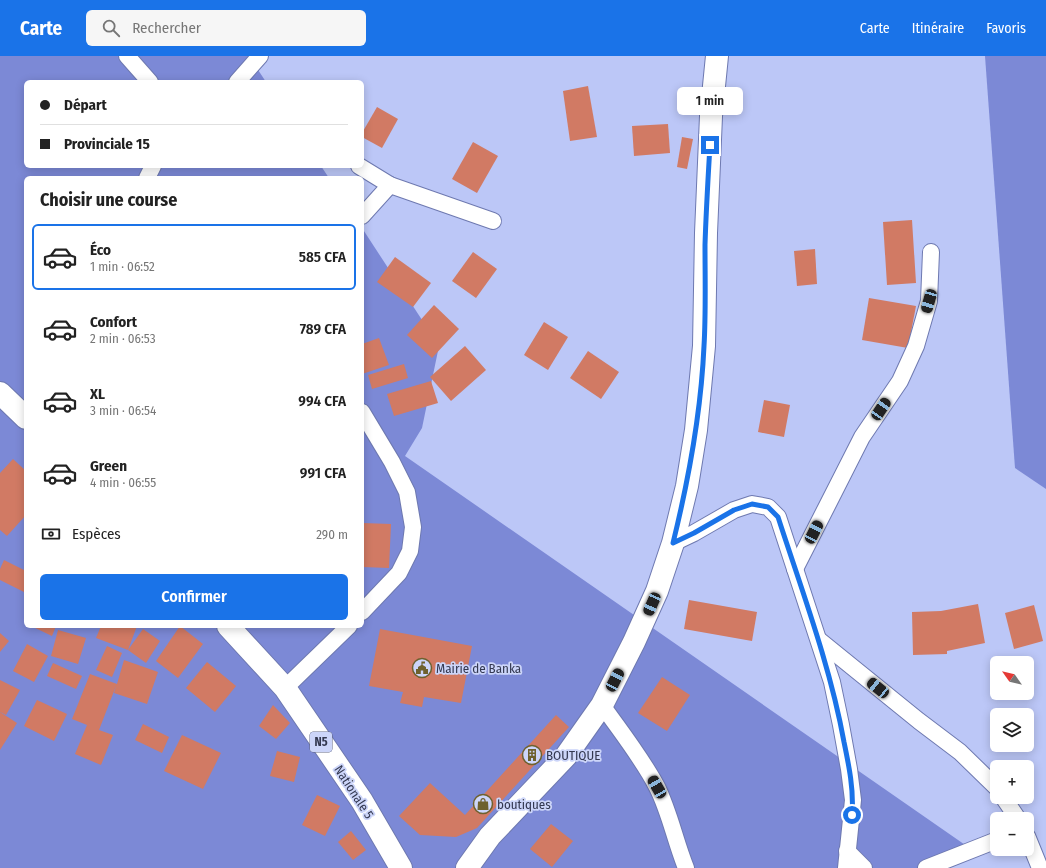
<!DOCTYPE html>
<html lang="fr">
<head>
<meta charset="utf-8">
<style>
	:root { --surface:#fff; --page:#f6f6f6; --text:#222; --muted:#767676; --line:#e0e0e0; --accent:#1a73e8 }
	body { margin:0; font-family:"Fira Sans Condensed",sans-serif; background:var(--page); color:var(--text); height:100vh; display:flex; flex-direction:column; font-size:15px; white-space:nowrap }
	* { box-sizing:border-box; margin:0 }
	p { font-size:13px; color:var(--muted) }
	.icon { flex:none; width:22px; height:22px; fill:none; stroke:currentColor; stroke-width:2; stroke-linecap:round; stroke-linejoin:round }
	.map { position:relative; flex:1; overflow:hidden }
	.side { position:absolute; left:24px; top:120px; width:340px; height:452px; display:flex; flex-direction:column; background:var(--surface); border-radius:6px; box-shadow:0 2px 10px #0003 }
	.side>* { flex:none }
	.banner { position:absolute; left:24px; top:24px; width:340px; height:88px; border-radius:6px; box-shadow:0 2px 10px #0003; display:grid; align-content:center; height:88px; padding:0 16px; background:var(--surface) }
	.needle { width:26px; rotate:304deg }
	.fabs { position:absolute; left:990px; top:600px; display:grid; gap:8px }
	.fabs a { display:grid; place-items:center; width:44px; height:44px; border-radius:6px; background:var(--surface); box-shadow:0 2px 10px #0003; font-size:20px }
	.end { position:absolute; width:18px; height:18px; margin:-9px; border:5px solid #1a73e8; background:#fff; box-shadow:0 0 0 2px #fff }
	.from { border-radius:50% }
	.bubble { position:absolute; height:28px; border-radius:6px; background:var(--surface); box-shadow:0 2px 10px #0003; font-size:13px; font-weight:600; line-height:28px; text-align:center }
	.car { position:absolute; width:12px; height:24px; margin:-12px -6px; border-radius:5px; box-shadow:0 0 3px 1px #0007; background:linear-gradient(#222 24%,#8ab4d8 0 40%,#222 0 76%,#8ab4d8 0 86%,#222 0) }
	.banner b { display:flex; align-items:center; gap:14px; height:38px; font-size:15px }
	.banner b+b { border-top:1px solid var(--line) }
	.banner i { width:10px; height:10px; background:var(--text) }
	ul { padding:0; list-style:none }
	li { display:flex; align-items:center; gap:12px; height:66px; margin:0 8px 6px; padding:0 8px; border:2px solid transparent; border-radius:6px }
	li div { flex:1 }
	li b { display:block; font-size:15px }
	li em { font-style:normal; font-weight:600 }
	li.selected { border-color:var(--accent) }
	li>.icon { width:36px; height:36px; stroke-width:1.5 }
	h2 { padding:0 16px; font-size:18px; line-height:48px }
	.pay { display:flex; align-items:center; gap:10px; height:44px; padding:0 16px; font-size:15px }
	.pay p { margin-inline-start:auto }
	.action { display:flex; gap:8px; margin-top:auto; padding:8px 16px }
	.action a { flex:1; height:46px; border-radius:6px; background:var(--accent); color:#fff; font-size:16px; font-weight:600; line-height:46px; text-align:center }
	header { display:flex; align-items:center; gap:24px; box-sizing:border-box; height:56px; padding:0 20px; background:var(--accent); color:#fff }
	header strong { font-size:19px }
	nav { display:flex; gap:22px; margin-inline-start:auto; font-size:14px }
	.search { width:280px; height:36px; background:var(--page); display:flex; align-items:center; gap:10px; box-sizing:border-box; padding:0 14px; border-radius:6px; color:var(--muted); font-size:15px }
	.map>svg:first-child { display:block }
</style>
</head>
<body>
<header>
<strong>Carte</strong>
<div class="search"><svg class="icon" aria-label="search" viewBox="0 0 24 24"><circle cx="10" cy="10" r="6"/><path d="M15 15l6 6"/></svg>Rechercher</div>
<nav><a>Carte</a><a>Itinéraire</a><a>Favoris</a></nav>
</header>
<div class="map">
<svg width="1046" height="812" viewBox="0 0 1046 812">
	<rect width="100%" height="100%" fill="#bcc7f7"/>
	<g fill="#7c89d6">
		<path d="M0,0H249L266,26H26V110H321L329,122H26V570H362V172L439,290L422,372L405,400L971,793L938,812H0Z"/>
		<path d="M985,0H1046V433L1015,412Z"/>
	</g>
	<g fill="#d17a64">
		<path d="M588,30L597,81L570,85L563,35Z"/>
		<path d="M377,51L398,63L382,92L362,81V77Z"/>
		<path d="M668,68L670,97L634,100L632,70Z"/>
		<path d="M682,81L693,83L687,113L677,111Z"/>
		<path d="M473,86L498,100L477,137L452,123Z"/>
		<path d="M912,164L916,227L887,229L883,166Z"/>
		<path d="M815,193L817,228L797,230L794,195Z"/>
		<path d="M473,196L497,213L476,242L452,225Z"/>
		<path d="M395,201L431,227L413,251L377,226Z"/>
		<path d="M869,242L916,250L908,292L862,284Z"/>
		<path d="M434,249L459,273L432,302L407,279Z"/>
		<path d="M544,266L568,281L548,314L524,299Z"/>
		<path d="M379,282L389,309L362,318V288Z"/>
		<path d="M465,290L486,314L451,345L430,321Z"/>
		<path d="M588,295L619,316L601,343L570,322Z"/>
		<path d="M404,308L408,322L372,333L368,319Z"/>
		<path d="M431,325L438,347L394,360L387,338Z"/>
		<path d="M764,344L790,349L784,381L758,376Z"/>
		<path d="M13,403L26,415V459L7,480L0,474V417Z"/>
		<path d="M362,467L391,468L389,512L362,511Z"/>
		<path d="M4,504L26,515V537L0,524V513Z"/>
		<path d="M689,544L757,556L752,585L684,573Z"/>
		<path d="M978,548L985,587L947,595V598L913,599L912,556L941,555Z"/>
		<path d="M1034,549L1043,585L1014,593L1005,557Z"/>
		<path d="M31,570H56L52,580Z"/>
		<path d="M101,570H137L128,594L96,582Z"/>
		<path d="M180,570L203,588L178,622L156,605Z"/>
		<path d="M143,573L160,585L146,607L128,594Z"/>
		<path d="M380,573L472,590L461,647L424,641L422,651L400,647L403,636L369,630Z"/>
		<path d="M58,574L86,582L78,608L51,600Z"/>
		<path d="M0,577L9,585L0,596Z"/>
		<path d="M27,588L48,600L34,626L13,615Z"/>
		<path d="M107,590L122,597L112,621L96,614Z"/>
		<path d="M124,604L158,616L147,648L114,637L116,630L99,674L113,679L101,709L75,698L87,669L72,663L90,618L117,628Z"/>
		<path d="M207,606L236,630L215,656L186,632Z"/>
		<path d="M53,607L82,620L76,633L47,620Z"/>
		<path d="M662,621L690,639L667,675L638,657Z"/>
		<path d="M0,624L20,634L6,659L0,656Z"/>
		<path d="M37,644L67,658L54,685L24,670Z"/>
		<path d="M273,649L290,667L276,683L259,670Z"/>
		<path d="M0,656L17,667L0,694Z"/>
		<path d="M556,659L569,671L477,772L456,781L420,779L399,760L430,727L465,759Z"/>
		<path d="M143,668L169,681L162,697L135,684Z"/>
		<path d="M182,679L221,697L203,733L164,715Z"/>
		<path d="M277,695L300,701L294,726L270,720Z"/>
		<path d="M317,739L340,750L325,780L302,769Z"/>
		<path d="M551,768L573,785L552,811L530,793Z"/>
		<path d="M351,775L366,794L353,804L338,786Z"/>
	</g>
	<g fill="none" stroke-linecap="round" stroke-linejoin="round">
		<defs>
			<g id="street">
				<path d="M127,0L150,26"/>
				<path d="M237,26L260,0"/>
				<path d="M359,110L390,129L493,165"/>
				<path d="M147,122L153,110"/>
				<path d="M362,160L390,129"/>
				<path d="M362,356L392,406L407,436L413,471L410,495L399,517L362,556"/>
				<path d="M673,487L694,477L734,454L752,448L768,451L778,461L832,626L841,669L849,713L853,744L846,812"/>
				<path d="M795,513L862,381L900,325L916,290L929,245L931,196"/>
				<path d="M819,584L919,665L960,696L997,732"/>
				<path d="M285,632L349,570"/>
				<path d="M602,649C621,676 642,702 657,731C670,757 675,785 686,812"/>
				<path d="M1003,741L1018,763"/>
				<path d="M1027,780L1040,812"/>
				<path d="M847,795L864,812"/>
				<path d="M926,812L997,784"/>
			</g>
			<path id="primary" d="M467,812L490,780L566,700L602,649L634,586L657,535L673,487L687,430L696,374L704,290L706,177L711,60L717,0"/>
			<g id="highway">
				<path d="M0,337L26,362"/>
				<path d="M228,570L285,632L362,745L401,812"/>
			</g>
		</defs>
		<use href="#street" stroke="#6e79b0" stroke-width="18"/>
		<use href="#primary" stroke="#6e79b0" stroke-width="24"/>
		<use href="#highway" stroke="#6e79b0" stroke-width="24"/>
		<use href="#street" stroke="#fff" stroke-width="16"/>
		<use href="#primary" stroke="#fff" stroke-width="22"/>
		<use href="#highway" stroke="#fff" stroke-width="22"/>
	</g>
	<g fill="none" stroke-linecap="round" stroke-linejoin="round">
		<path stroke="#1a73e8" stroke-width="5" d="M710,89C708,123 706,156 705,189C705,223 706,256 704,290C701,357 689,422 673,487L694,477L734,454L752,448L768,451L778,461C802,535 830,609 844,686C849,710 854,734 852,759"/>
	</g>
	<defs>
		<symbol id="civic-ring" viewBox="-11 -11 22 22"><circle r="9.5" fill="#ccd5f9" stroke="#6e612e" stroke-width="1.5"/><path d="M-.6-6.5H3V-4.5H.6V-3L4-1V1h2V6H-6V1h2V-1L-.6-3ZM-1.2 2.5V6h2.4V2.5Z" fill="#6e612e"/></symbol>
		<symbol id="building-ring" viewBox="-11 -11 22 22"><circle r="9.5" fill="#ccd5f9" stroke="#6e612e" stroke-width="1.5"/><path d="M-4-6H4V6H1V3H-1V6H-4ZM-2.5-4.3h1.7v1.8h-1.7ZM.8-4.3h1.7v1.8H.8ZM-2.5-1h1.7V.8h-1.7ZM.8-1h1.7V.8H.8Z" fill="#6e612e"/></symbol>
		<symbol id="shop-ring" viewBox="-11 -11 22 22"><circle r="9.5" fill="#ccd5f9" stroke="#6e612e" stroke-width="1.5"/><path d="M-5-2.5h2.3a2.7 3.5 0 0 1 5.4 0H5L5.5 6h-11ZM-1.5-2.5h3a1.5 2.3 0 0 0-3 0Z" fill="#6e612e"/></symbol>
	</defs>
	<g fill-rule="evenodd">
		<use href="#civic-ring" x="411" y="601" width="22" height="22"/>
		<use href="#building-ring" x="521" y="688" width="22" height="22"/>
		<use href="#shop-ring" x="472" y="737" width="22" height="22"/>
	</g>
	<g text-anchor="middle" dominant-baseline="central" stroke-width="3.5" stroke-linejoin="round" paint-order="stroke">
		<rect fill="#ccd5f9" stroke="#616783" stroke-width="1" x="310" y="676" width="22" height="20" rx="3"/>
		<g font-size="12" font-weight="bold" fill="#333850">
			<text x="321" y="686">N5</text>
		</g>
		<g font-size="13" fill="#333850" stroke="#ccd5f9" text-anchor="start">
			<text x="436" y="612">Mairie de Banka</text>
			<text x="546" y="699">BOUTIQUE</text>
			<text x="497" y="748">boutiques</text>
		</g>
		<g font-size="13" fill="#333850" stroke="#ccd5f9">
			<text transform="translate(354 736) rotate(57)">Nationale 5</text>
		</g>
	</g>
</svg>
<div class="fabs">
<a><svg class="needle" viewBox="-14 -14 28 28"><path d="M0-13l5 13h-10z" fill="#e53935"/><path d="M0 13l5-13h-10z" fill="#767676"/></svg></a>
<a><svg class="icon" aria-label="layers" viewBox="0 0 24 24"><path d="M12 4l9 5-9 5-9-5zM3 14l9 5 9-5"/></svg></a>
<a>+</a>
<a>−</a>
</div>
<i class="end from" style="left:852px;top:759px"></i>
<i class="end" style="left:710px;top:89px"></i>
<div class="bubble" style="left:677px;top:31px;width:66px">1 min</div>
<i class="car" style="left:929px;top:245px;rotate:196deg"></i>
<i class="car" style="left:881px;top:353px;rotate:34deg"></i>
<i class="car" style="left:814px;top:476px;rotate:27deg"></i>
<i class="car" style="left:652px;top:548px;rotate:204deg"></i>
<i class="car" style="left:615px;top:624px;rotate:27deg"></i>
<i class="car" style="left:878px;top:632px;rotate:309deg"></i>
<i class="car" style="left:657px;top:731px;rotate:330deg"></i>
<div class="banner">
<b><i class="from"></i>Départ</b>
<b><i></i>Provinciale 15</b>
</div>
<section class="side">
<h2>Choisir une course</h2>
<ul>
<li class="selected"><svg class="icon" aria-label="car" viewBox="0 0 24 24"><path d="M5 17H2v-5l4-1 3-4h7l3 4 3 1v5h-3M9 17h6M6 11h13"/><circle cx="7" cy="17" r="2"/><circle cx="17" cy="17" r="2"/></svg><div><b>Éco</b><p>1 min · 06:52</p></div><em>585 CFA</em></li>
<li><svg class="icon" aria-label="car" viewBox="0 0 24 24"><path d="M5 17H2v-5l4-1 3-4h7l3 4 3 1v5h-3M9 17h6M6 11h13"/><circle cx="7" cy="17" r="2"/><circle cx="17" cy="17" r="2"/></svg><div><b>Confort</b><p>2 min · 06:53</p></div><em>789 CFA</em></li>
<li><svg class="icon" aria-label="car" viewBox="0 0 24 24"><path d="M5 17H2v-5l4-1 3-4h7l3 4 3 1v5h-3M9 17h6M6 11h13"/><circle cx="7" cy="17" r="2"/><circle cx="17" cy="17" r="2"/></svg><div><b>XL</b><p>3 min · 06:54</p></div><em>994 CFA</em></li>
<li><svg class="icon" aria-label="car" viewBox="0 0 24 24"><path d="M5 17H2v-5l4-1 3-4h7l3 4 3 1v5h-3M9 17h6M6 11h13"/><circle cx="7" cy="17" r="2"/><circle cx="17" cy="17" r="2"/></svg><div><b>Green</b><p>4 min · 06:55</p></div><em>991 CFA</em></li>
</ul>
<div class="pay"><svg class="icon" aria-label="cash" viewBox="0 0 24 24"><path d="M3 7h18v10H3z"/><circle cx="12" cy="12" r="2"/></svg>Espèces<p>290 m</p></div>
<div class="action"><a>Confirmer</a></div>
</section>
</div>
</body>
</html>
